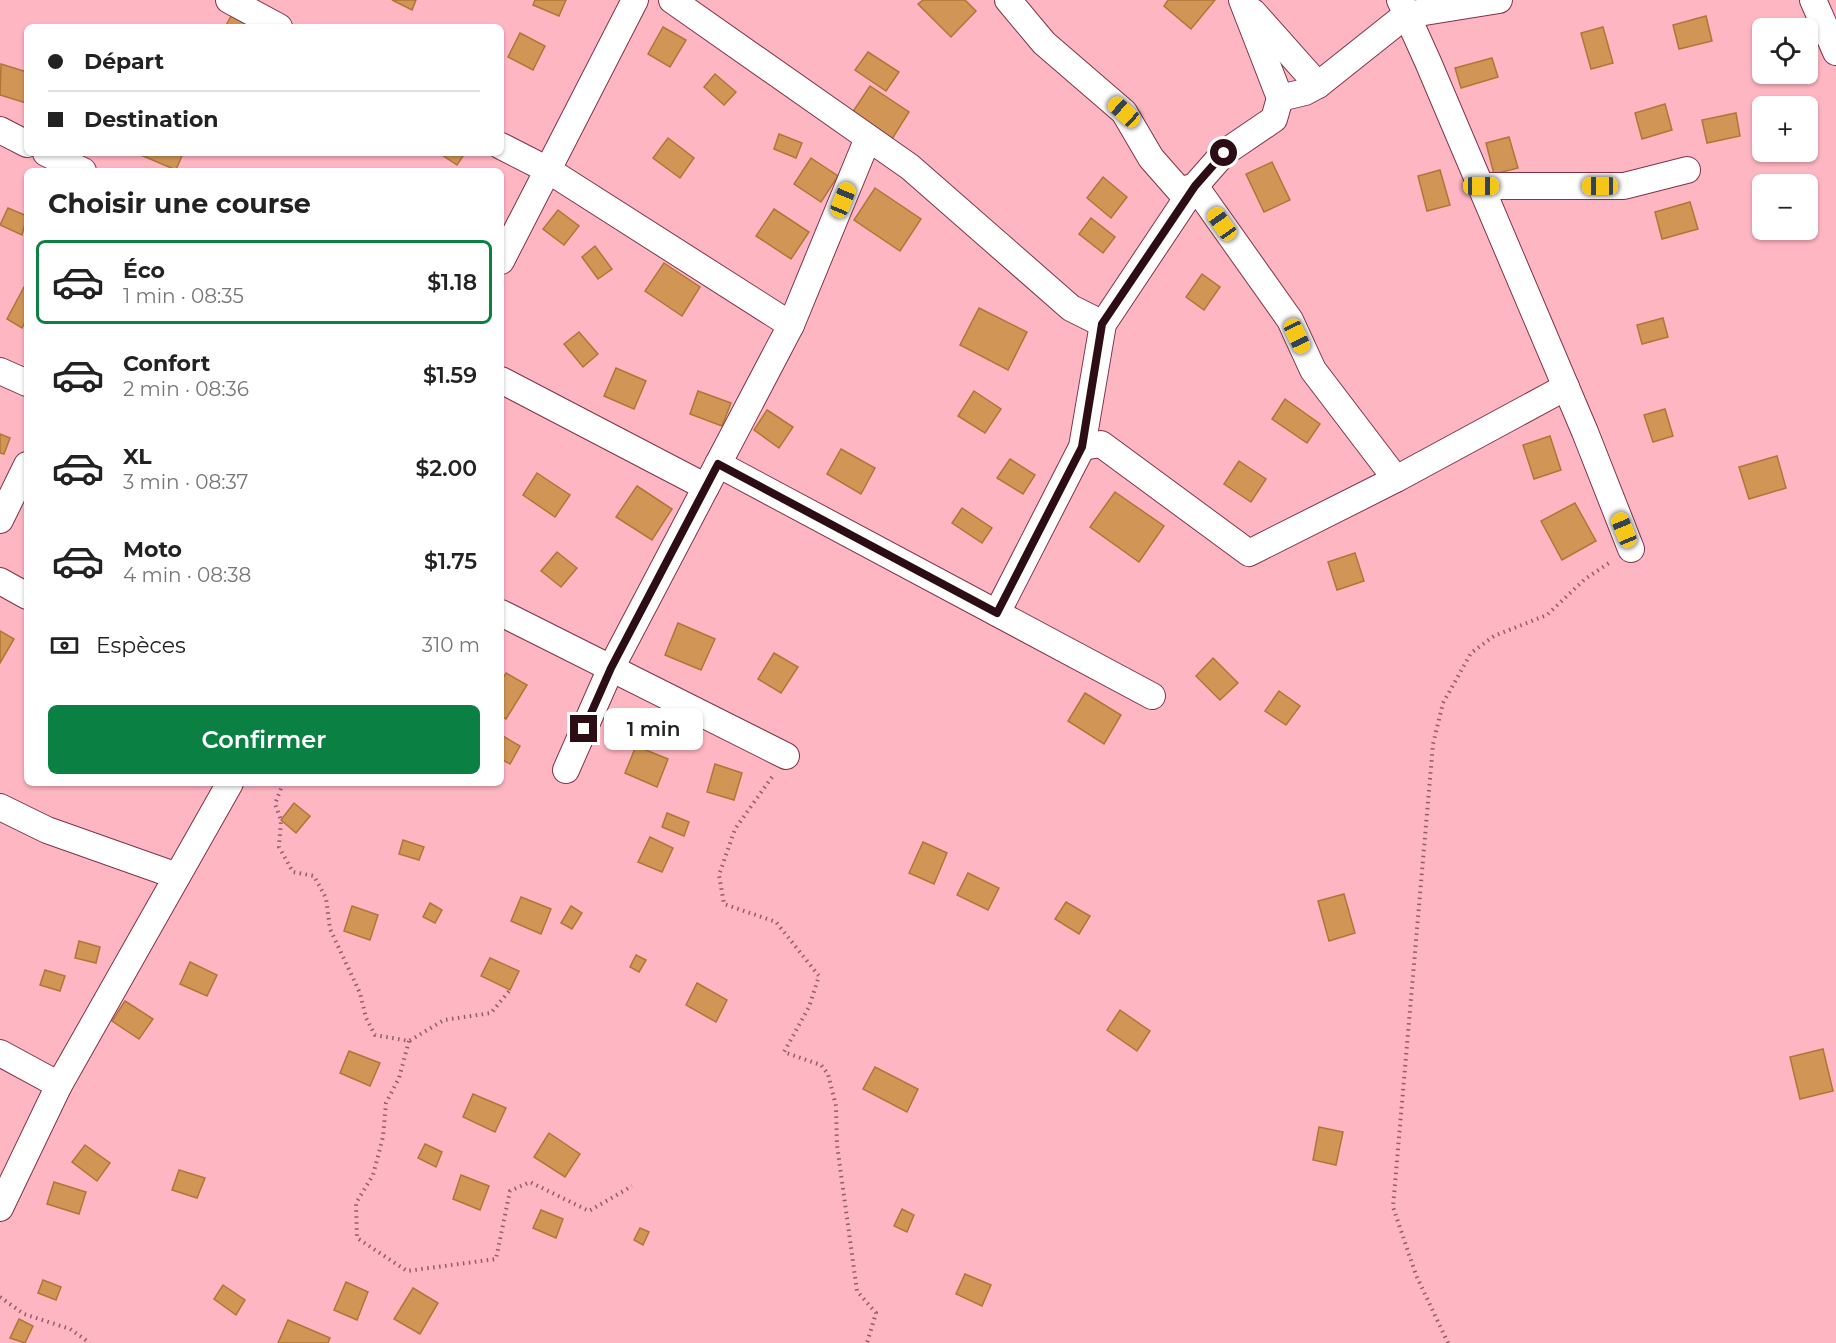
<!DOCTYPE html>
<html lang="fr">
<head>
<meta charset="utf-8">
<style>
	:root { --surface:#fff; --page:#f2f2f2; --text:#222; --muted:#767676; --line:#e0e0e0; --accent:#0b8043 }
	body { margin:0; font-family:Montserrat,sans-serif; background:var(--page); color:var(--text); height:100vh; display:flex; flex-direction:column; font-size:22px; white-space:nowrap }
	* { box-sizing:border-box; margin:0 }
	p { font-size:20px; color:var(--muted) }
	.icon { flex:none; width:33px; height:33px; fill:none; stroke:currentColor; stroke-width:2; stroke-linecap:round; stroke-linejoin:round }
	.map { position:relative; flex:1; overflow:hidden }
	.sheet { position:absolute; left:24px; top:168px; width:480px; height:618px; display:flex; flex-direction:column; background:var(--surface); border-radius:9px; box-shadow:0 2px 4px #0004 }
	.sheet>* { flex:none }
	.guide { position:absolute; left:24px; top:24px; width:480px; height:132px; border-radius:9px; box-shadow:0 2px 4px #0004; display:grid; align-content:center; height:132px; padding:0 24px; background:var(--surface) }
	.tools { position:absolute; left:1752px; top:18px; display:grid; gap:12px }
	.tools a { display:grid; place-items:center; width:66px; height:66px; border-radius:9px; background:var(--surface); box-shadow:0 2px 4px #0004; font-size:30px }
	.end { position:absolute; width:27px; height:27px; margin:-14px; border:8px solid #2d0d15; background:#fff; box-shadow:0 0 0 3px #fff }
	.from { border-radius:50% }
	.bubble { position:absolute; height:42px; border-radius:9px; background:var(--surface); box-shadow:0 2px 4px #0004; font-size:20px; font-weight:600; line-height:42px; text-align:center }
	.car { position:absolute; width:18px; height:36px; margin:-18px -9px; border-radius:8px; box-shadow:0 0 4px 2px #0007; background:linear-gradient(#f5c518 24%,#345 0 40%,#f5c518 0 76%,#345 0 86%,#f5c518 0) }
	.guide b { display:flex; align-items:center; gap:21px; height:57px; font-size:22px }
	.guide b+b { border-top:2px solid var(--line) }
	.guide i { width:15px; height:15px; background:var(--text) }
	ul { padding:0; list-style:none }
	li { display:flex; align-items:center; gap:18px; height:84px; margin:0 12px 9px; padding:0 12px; border:3px solid transparent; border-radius:9px }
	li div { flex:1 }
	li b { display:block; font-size:22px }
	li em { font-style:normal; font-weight:600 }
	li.current { border-color:var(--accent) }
	li>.icon { width:54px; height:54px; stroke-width:1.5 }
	h2 { padding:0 24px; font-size:27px; line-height:72px }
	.pay { display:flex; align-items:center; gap:15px; height:66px; padding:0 24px; font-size:22px }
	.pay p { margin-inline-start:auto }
	.cta { display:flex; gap:12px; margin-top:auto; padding:12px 24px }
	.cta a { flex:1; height:69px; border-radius:9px; background:var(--accent); color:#fff; font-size:24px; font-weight:600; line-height:69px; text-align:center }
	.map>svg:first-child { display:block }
</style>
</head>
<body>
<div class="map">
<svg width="1836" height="1343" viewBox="0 0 1836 1343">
	<rect width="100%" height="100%" fill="#ffb6c3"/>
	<g fill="#d19656" stroke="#af7636" stroke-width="1.5">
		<path d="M392,0H416L412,10Z"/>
		<path d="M535,0H566L559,16L533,5Z"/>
		<path d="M923,0H965L976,11L951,37L918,4Z"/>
		<path d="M1168,0H1215L1191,29L1164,6Z"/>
		<path d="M234,11L264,27H225Z"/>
		<path d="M1706,16L1712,41L1679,49L1673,25Z"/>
		<path d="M663,27L686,40L670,67L648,54Z"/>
		<path d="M1603,27L1613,63L1591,69L1581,33Z"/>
		<path d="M520,33L545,46L533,70L508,57Z"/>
		<path d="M868,52L899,72L886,91L855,70Z"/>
		<path d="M1492,58L1498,77L1461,88L1455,68Z"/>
		<path d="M1,64L27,72L26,103L0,95Z"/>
		<path d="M715,74L736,92L724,105L704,87Z"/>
		<path d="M870,86L909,112L892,139L852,113Z"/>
		<path d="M1665,104L1672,130L1642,139L1635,113Z"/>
		<path d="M1736,113L1740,136L1707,143L1702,120Z"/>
		<path d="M779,134L802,143L796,158L774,149Z"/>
		<path d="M1509,137L1518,168L1494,174L1486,143Z"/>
		<path d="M668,138L694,158L680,178L653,158Z"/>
		<path d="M136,153H183L176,170Z"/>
		<path d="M439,153H465L457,165Z"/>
		<path d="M811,158L838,176L821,202L794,184Z"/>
		<path d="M1272,162L1290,200L1264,212L1246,174Z"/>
		<path d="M1440,170L1450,205L1427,211L1418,176Z"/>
		<path d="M1103,177L1127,197L1111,218L1087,198Z"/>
		<path d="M875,188L921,219L900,251L854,220Z"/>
		<path d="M1690,202L1698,229L1662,239L1655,212Z"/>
		<path d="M8,208L27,216L22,235L0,225Z"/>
		<path d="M774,209L809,232L791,259L756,236Z"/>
		<path d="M558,210L579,226L564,245L543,229Z"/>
		<path d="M1091,218L1115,237L1103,253L1079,234Z"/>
		<path d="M595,246L612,269L598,279L582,257Z"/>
		<path d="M664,263L700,287L682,316L645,291Z"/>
		<path d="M1202,274L1220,287L1204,310L1186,297Z"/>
		<path d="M24,287L27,289V318L22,328L7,319Z"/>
		<path d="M979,308L1027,332L1008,370L960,345Z"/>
		<path d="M1663,318L1668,337L1642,344L1637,325Z"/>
		<path d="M579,332L598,354L583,367L564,344Z"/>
		<path d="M616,368L646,381L634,409L604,396Z"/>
		<path d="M698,391L731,403L722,426L690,414Z"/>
		<path d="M974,391L1001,409L985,433L958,416Z"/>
		<path d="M1285,399L1320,424L1307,443L1272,419Z"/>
		<path d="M1665,409L1673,436L1653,442L1644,415Z"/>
		<path d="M767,410L793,427L779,448L754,430Z"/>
		<path d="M0,434L10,438L4,454L0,453Z"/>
		<path d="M1550,436L1561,470L1534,479L1523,445Z"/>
		<path d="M841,449L875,468L861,494L827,474Z"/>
		<path d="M1777,456L1786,488L1749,499L1739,467Z"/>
		<path d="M1010,459L1035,475L1023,494L997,478Z"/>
		<path d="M1239,461L1266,479L1251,502L1224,484Z"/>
		<path d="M537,473L570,495L555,517L523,495Z"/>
		<path d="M637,486L672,509L652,540L616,517Z"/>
		<path d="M1115,492L1164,526L1139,562L1090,527Z"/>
		<path d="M1575,503L1596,541L1562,560L1541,521Z"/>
		<path d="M962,508L992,528L982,543L952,523Z"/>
		<path d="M557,552L577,568L561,587L541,571Z"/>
		<path d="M1355,553L1364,581L1337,590L1328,562Z"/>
		<path d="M678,623L715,639L701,670L665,655Z"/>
		<path d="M0,631L14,639L0,663Z"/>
		<path d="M774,653L798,667L781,693L758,679Z"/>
		<path d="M1213,658L1238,683L1220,700L1196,676Z"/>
		<path d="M506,673L527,685L506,719L501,716V682Z"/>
		<path d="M1279,691L1300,706L1286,725L1265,711Z"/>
		<path d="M1085,693L1121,715L1104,744L1068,721Z"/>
		<path d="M501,735L520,746L510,764L501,759Z"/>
		<path d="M636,746L668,759L657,787L625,773Z"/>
		<path d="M715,764L742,773L734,800L707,792Z"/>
		<path d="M294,803L310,816L296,833L281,820Z"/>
		<path d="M667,813L689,822L684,836L662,827Z"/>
		<path d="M650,837L673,848L662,872L638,862Z"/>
		<path d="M403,840L424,847L419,860L399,854Z"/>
		<path d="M923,842L947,853L934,884L909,873Z"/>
		<path d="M968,873L999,888L988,910L957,895Z"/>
		<path d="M1344,894L1355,933L1329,941L1318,901Z"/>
		<path d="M521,897L551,909L541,934L511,921Z"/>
		<path d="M1066,902L1090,916L1079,934L1055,919Z"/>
		<path d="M430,903L442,910L435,923L423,917Z"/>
		<path d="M352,906L378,915L370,940L344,931Z"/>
		<path d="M571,906L582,913L572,929L561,923Z"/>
		<path d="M79,941L100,947L96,963L75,958Z"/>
		<path d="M636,955L646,960L639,972L630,967Z"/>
		<path d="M490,958L519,971L510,990L481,976Z"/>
		<path d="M190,962L217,975L207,996L180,984Z"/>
		<path d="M45,970L65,976L60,991L40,985Z"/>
		<path d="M697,983L727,1000L716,1022L686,1005Z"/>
		<path d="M125,1001L153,1019L139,1039L112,1021Z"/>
		<path d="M1120,1010L1150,1031L1137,1051L1107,1030Z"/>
		<path d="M1823,1049L1833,1091L1800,1099L1790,1057Z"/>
		<path d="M349,1051L380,1063L370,1086L340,1073Z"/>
		<path d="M875,1067L918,1089L907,1112L863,1089Z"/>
		<path d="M473,1094L506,1108L495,1132L463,1117Z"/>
		<path d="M1319,1127L1343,1132L1336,1165L1313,1160Z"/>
		<path d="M549,1133L580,1154L565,1177L534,1157Z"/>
		<path d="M425,1144L442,1152L436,1167L418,1158Z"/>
		<path d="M85,1145L110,1163L97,1181L72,1162Z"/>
		<path d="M179,1170L205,1178L197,1198L172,1190Z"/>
		<path d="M461,1175L489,1186L480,1210L453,1199Z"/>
		<path d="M54,1182L86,1192L79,1214L47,1204Z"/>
		<path d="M902,1209L914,1215L907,1232L894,1226Z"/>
		<path d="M541,1210L563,1219L556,1238L533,1228Z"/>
		<path d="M640,1228L649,1232L643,1245L634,1240Z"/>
		<path d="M965,1274L991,1285L982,1306L956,1294Z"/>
		<path d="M43,1280L61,1287L56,1300L38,1293Z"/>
		<path d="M346,1282L368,1292L357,1320L334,1310Z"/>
		<path d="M223,1285L245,1300L236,1315L214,1299Z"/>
		<path d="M413,1288L438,1303L420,1334L394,1319Z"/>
		<path d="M19,1319L33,1326L25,1343L10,1338Z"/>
		<path d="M288,1320L330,1338L328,1343H278Z"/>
	</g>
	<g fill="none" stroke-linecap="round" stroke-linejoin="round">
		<defs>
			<g id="minor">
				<path d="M229,0L279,27"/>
				<path d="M672,0L910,167L1071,308L1103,324"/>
				<path d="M1008,0L1044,43L1124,112L1151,158L1180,191L1195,186L1224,153L1274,119L1280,98"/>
				<path d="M1242,0L1280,98L1305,92L1318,85L1406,15L1499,0"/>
				<path d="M1400,0L1428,62L1585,432L1631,549"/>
				<path d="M1813,0L1836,52"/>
				<path d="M1253,12L1318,85"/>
				<path d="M0,130L27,144"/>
				<path d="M501,146L548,170L791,325L611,668L566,770"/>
				<path d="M46,153L83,171"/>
				<path d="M1481,186H1624L1687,170"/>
				<path d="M501,261L635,0"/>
				<path d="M791,325L868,138"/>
				<path d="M0,371L27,383"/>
				<path d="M501,380L706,487"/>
				<path d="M1082,447L1101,444L1249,553L1396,479L1566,387"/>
				<path d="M718,464L1152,696"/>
				<path d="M0,520L27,465"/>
				<path d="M0,581L27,596"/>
				<path d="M501,613L786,756"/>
				<path d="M997,613L1082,447L1103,324L1195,186L1290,320L1313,370L1396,479"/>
				<path d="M0,807L47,830L177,876"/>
				<path d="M0,1053L59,1085"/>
				<path d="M0,1208L59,1085L230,783"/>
			</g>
		</defs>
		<use href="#minor" stroke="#803347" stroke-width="28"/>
		<g stroke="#915e68" stroke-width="4" stroke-dasharray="1.5 4.5" stroke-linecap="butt">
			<path d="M772,777L735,829L719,875L724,904L776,922L819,976L809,1007L784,1052L821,1065L828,1074L836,1106L837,1145L857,1291L876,1313L867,1343"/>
			<path d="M283,783L275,804L281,820L279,847L293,872L314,876L326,898L330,929L360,993L366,1018L375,1035L409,1041L444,1020L491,1013L510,990"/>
			<path d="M409,1041L399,1078L386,1103L383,1137L373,1175L356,1203L357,1238L407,1271L496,1259L510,1191L530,1182L589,1211L632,1186"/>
			<path d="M0,1297L24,1314L70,1329L90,1343"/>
			<path d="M1448,1343L1416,1275L1393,1207L1433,744L1443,703L1471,653L1494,636L1547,615L1585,579L1612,561"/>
		</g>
		<use href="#minor" stroke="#fff" stroke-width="26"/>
	</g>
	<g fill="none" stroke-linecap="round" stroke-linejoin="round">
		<path stroke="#2d0d15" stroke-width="8" d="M584,729L611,668L718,464L997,613L1082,447L1102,324L1195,186L1224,153"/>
	</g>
</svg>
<div class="tools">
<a><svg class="icon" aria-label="locate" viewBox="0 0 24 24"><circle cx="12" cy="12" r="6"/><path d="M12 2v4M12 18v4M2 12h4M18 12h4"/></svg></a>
<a>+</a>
<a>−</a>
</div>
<i class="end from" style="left:1224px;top:153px"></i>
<i class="end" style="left:584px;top:729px"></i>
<div class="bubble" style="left:604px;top:708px;width:99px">1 min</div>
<i class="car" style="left:1124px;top:112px;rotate:312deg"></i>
<i class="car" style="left:1481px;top:186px;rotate:90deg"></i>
<i class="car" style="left:1600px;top:186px;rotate:270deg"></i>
<i class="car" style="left:843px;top:200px;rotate:22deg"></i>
<i class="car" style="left:1222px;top:224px;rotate:325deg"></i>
<i class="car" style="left:1297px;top:336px;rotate:155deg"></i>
<i class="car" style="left:1624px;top:530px;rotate:338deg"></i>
<div class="guide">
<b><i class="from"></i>Départ</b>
<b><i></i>Destination</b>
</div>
<section class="sheet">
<h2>Choisir une course</h2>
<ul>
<li class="current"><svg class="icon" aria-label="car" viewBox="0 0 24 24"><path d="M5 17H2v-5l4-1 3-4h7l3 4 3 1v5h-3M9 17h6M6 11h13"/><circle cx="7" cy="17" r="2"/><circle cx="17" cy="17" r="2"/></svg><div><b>Éco</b><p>1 min · 08:35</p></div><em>$1.18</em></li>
<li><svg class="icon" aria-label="car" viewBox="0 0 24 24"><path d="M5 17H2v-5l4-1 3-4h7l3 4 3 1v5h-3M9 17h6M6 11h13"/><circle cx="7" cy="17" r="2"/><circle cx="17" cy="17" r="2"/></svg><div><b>Confort</b><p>2 min · 08:36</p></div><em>$1.59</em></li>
<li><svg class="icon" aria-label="car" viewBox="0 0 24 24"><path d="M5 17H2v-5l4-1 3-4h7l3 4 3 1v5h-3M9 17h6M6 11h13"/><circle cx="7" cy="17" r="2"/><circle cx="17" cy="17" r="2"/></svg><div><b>XL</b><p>3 min · 08:37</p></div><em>$2.00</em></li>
<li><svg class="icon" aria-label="car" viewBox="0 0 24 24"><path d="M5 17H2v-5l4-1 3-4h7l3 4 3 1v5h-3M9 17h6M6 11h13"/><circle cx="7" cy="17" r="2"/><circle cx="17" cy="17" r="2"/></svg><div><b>Moto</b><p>4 min · 08:38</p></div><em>$1.75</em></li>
</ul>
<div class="pay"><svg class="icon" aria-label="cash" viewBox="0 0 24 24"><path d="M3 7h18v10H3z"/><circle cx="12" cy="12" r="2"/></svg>Espèces<p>310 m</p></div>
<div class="cta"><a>Confirmer</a></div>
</section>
</div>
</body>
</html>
